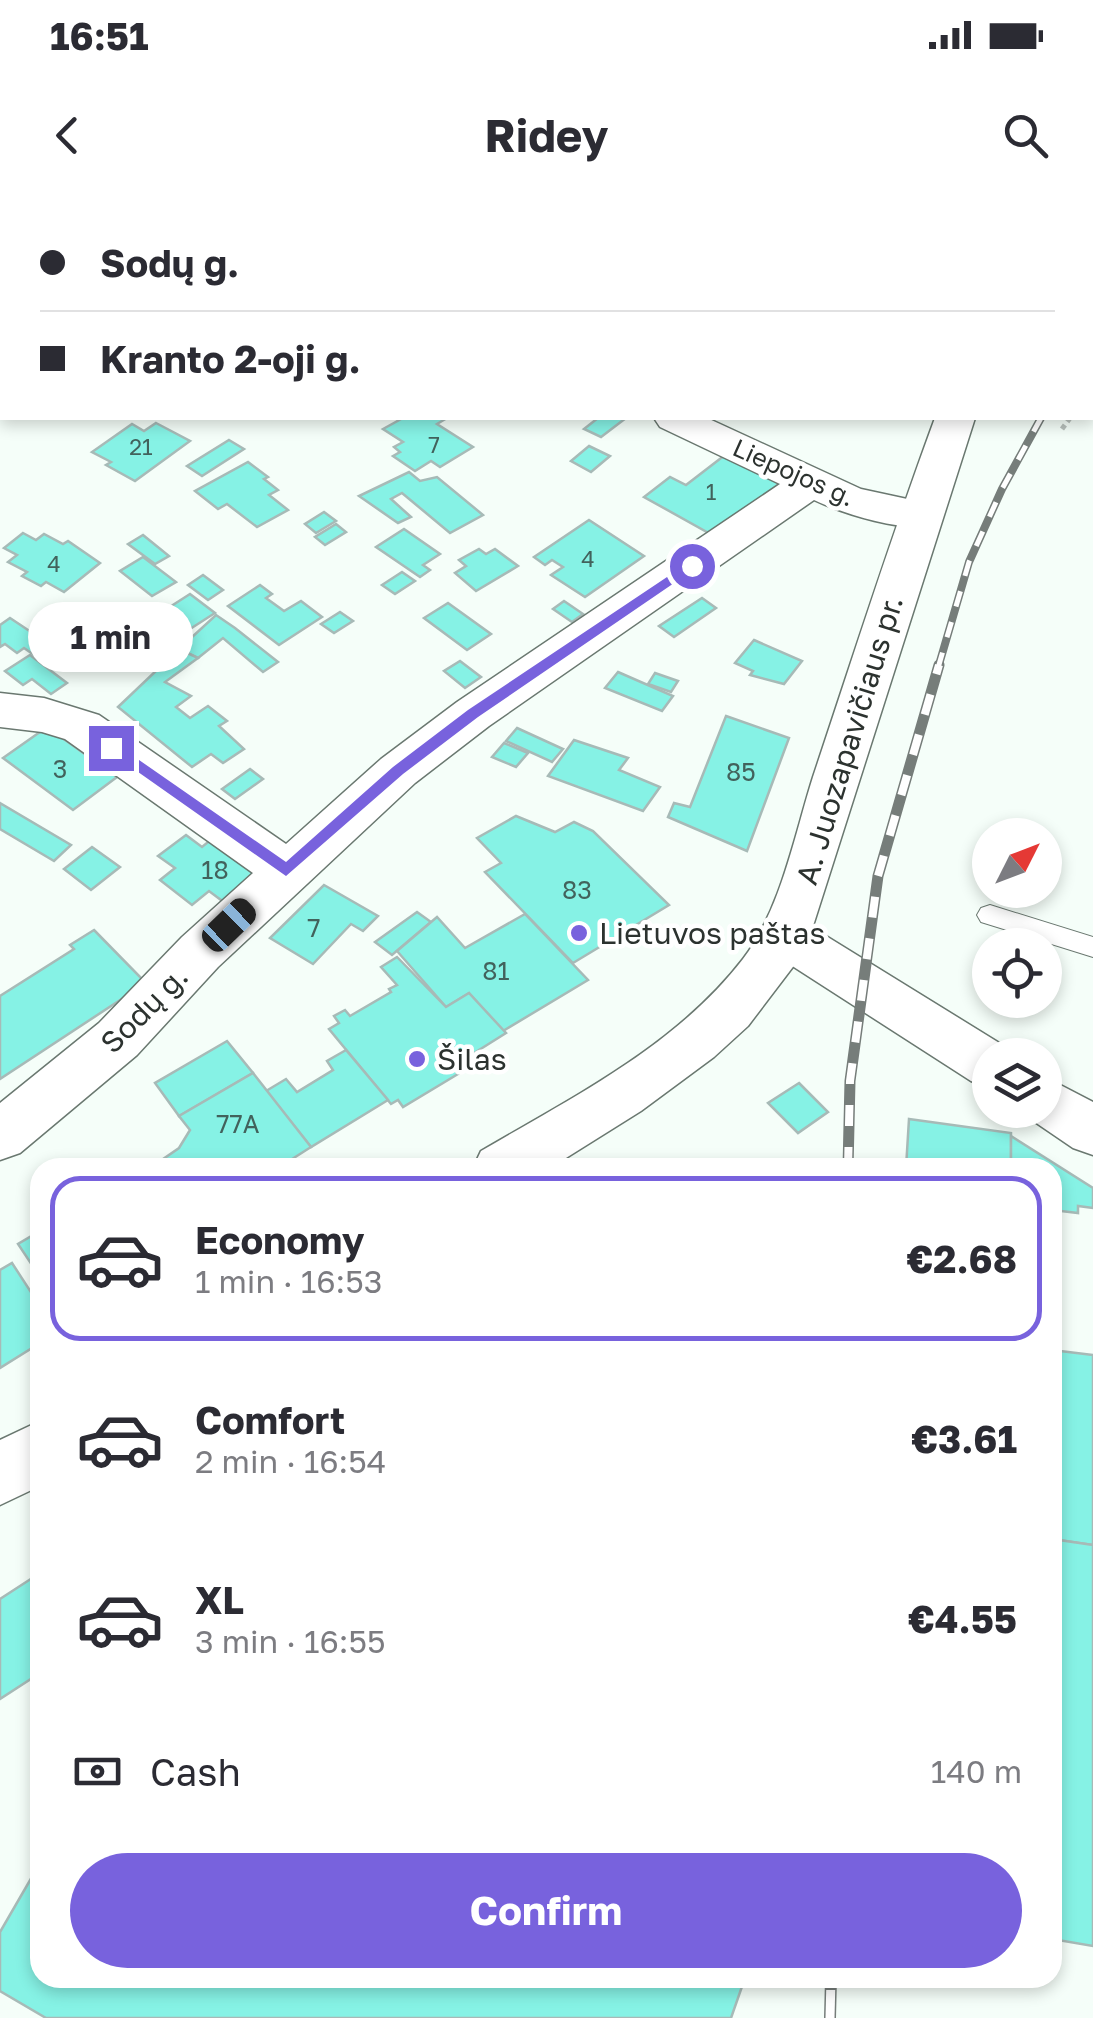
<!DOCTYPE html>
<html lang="en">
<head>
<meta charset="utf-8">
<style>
	:root { --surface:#fff; --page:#f7f7f7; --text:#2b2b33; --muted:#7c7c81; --line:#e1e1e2; --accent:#7862dd }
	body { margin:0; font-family:"Golos Text",sans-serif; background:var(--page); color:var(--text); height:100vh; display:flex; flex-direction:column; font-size:38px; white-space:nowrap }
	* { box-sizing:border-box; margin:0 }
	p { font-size:32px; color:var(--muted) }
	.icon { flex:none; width:55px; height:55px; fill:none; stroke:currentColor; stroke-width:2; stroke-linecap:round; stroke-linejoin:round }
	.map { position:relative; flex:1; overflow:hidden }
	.sheet { position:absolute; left:30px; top:958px; width:1032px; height:830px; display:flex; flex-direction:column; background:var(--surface); border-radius:30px; box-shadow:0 5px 15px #0003 }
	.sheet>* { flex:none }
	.top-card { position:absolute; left:0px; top:0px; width:1095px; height:220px; box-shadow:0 5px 15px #0003; display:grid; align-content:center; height:220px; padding:0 40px; background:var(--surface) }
	.needle { width:65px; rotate:48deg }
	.fabs { position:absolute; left:972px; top:618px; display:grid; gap:20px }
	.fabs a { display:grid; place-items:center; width:90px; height:90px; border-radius:50%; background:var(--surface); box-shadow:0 5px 15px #0003; font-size:50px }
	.end { position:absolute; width:45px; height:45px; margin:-22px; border:12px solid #7862dd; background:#fff; box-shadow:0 0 0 5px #fff }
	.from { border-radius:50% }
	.bubble { position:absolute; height:70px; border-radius:35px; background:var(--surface); box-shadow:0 5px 15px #0003; font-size:32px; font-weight:700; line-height:70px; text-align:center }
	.car { position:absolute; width:30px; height:60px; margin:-30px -15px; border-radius:12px; box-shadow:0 0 8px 2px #0007; background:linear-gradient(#222 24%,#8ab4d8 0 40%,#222 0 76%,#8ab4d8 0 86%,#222 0) }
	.top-card b { display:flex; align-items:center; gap:35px; height:95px; font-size:38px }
	.top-card b+b { border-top:2px solid var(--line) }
	.top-card i { width:25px; height:25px; background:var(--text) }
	ul { padding:18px 0 0; list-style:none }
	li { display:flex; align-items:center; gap:30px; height:165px; margin:0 20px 15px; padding:0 20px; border:5px solid transparent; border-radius:30px }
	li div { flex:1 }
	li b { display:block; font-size:38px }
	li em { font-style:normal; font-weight:700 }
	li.active { border-color:var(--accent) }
	li>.icon { width:90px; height:90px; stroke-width:1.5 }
	.pay { display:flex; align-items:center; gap:25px; height:110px; padding:0 40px; font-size:38px }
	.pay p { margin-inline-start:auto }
	.button { display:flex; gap:20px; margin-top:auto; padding:20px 40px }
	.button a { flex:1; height:115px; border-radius:60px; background:var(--accent); color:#fff; font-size:40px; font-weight:700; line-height:115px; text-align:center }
	.status { display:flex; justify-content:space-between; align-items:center; height:70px; padding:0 50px; background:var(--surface); direction:ltr }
	.status svg { height:28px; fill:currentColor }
	header { display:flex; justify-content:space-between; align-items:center; height:130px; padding:0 40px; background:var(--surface); font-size:45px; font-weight:700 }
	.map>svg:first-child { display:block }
</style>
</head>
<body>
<div class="status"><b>16:51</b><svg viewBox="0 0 49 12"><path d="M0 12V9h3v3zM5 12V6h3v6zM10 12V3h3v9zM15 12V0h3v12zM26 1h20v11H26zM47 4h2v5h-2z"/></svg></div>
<header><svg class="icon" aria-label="back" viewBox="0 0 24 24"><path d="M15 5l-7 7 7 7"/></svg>Ridey<svg class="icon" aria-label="search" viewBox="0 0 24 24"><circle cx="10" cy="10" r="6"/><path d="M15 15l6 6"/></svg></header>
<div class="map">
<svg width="1093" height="1818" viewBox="0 0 1093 1818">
	<rect width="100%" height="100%" fill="#f5fef9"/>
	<g fill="#86f2e5" stroke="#a7bab7" stroke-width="2.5">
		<path d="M403,218H447L437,224L473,247L440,267L431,261L415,271L393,256L400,252L394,247L403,242L383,229Z"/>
		<path d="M598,218H626L601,237L584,229Z"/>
		<path d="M156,223L190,241L135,281L106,265L111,262L92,252L132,224L144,231Z"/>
		<path d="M229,240L244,249L202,276L187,266Z"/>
		<path d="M589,246L610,256L591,272L571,261Z"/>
		<path d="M725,255L780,283L714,336L644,297L670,277L686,285Z"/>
		<path d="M248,262L268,277L264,279L278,290L269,295L288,310L257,327L227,304L218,309L195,291Z"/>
		<path d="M409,272L420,281L437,277L483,315L450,333L402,293L391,299L411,317L398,323L359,296Z"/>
		<path d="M324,312L336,321L316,333L305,324Z"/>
		<path d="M589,320L644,356L585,397L551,375L563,367L552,360L545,365L534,357Z"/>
		<path d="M336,324L346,332L325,345L315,337Z"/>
		<path d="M404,329L440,354L423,365L430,370L420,377L376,347Z"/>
		<path d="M23,333L36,340L44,334L63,344L68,341L100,363L64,392L46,382L41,386L22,376L27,372L8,362L17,355L4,348Z"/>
		<path d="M143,335L169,356L155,364L128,344Z"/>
		<path d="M479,349L486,354L495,349L518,366L476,391L455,373L466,366L459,360Z"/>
		<path d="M143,357L176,382L152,396L120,371Z"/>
		<path d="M402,372L415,381L395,394L382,385Z"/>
		<path d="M203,375L223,390L208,400L188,385Z"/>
		<path d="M260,385L272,394L266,398L284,411L301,401L322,417L279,445L228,406Z"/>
		<path d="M190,394L215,413L190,429L165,410Z"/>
		<path d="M702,398L716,408L674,437L659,426Z"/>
		<path d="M564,401L583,414L572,422L553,409Z"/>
		<path d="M448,403L491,434L467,450L424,418Z"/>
		<path d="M340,412L353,421L334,433L321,424Z"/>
		<path d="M216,415L235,428L278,462L263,472L223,438L198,458L179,449Z"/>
		<path d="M10,418L52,446L37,457L24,448L17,453L5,444L0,447V425Z"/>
		<path d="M754,440L802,461L784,484L750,475L753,471L735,463Z"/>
		<path d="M179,449L198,458L165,482L191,496L176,507L190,518L208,506L227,521L219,526L244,549L223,563L211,554L192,567L118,507Z"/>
		<path d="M30,455L67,483L51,494L32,479L23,485L5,471Z"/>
		<path d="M460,461L481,477L465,488L444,471Z"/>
		<path d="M618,472L673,496L662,511L605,488Z"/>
		<path d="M655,473L678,481L671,492L648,484Z"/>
		<path d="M726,516L789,538L747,651L668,617L674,603L690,607Z"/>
		<path d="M47,527L117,577L73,610L3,558Z"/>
		<path d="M517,528L563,549L552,562L506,541Z"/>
		<path d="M574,540L628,558L619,570L660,587L643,611L548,576Z"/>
		<path d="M504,543L528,553L516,567L492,557Z"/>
		<path d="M250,569L263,579L235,599L222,589Z"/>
		<path d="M0,603L71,645L54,661L0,629Z"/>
		<path d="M516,616L555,632L574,622L593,631L669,705L573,763L485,672L501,663L477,638Z"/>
		<path d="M186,635L202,647L213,638L258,671L225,703L209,691L192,705L160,680L175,668L158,656Z"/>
		<path d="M92,647L120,667L91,690L64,669Z"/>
		<path d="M324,685L378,716L363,731L351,724L313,764L270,738Z"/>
		<path d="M417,712L431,722L392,755L375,742Z"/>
		<path d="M525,714L588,780L503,831L469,793L446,807L397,751L437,717L465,748Z"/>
		<path d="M94,730L146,783L0,879V796L74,749L70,745Z"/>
		<path d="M397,757L446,807L469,793L506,833L452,867L458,874L403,907L398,900L391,904L329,829L339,823L334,816L345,810L350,816L391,792L389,789L397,785L381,767Z"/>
		<path d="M227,841L253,873L179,916L155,883Z"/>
		<path d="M346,850L388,900L311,947L266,891L286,879L297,892L333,870L327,861Z"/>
		<path d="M253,873L311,947L278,968H150L179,948L190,930L179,916Z"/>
		<path d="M799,883L828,912L798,933L768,903Z"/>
		<path d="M909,919L1011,933V968H906Z"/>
		<path d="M1011,936L1093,988V1008L1078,1006V1013L1052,1010V968H1011Z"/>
		<path d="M40,1031V1077L18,1044Z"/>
		<path d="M12,1063L40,1106V1143L0,1168V1070Z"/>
		<path d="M1052,1150L1093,1155V1345L1052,1339Z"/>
		<path d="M1052,1339L1093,1345V1746L1052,1739Z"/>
		<path d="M40,1373V1473L0,1499V1399Z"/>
		<path d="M40,1663V1778H745L731,1818H46L0,1791V1732Z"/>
	</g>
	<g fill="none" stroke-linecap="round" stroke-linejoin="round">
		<defs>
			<path id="service" d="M990,705L1093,737V757L981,722L977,715L981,708Z"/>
			<g id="minor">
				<path d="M405,0H442L443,2H407Z"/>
				<path d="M859,0H903L904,2H861Z"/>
				<path d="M654,218H707L861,289L935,305L941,315L935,325C904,333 844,314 814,300L489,526L415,583L218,767L137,855L20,953L0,960V903L99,823L182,737L253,673L65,539L42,532L0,527V493L44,498L99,515L286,644L381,559L457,502L780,284L660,227Z"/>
				<path d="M787,717L805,723L1009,849L1012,855H990V888L971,881L769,751L761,737L769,723Z"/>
				<path d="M1045,877L1093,902V955L1073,948L1026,916L1022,910H1045Z"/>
			</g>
			<g id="secondary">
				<path d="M935,218H975L805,751L748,826L714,857L641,911L550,968H473L481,951C573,897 676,846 743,759C781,709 794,637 813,577C853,457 891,337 935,218Z"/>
				<path d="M40,1221V1286L0,1305V1240Z"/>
			</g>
		</defs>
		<use href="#service" stroke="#6a7870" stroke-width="2"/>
		<use href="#minor" stroke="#6a7870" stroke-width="3"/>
		<use href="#secondary" stroke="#6a7870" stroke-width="3"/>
		<path stroke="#b7bfbb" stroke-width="5" stroke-dasharray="5 4" stroke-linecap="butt" d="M1062,229L1070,218"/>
		<use href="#service" fill="#fff" fill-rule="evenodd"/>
		<use href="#minor" fill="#fff" fill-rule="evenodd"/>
		<use href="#secondary" fill="#fff" fill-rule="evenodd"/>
		<defs>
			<path id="rail-far2" d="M938,468L969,362L1002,289L1041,218"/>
			<path id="rail-far1" d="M848,968L850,881L878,676L939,465"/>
			<path id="rail" d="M830,1818L831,1778"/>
		</defs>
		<use href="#rail-far2" stroke="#767d7a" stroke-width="8"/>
		<use href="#rail-far1" stroke="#767d7a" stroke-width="11"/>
		<use href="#rail" stroke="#767d7a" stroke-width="12"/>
		<use href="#rail-far2" stroke="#fff" stroke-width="5" stroke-dasharray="16" stroke-linecap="butt"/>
		<use href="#rail-far1" stroke="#fff" stroke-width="8" stroke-dasharray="21" stroke-linecap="butt"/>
		<use href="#rail" stroke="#fff" stroke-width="9" stroke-dasharray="28" stroke-linecap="butt"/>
	</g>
	<path fill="#7862dd" d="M688,363L699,366L478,517L403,574L286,676L104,548L116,544L286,662L393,567L468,510Z"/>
	<g fill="#7862dd" stroke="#fff" stroke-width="4">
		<circle cx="579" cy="733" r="10"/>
		<circle cx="417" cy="859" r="10"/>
	</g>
	<g text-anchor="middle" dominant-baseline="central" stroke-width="9" stroke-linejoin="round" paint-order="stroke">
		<g font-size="22" fill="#42625c">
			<text x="434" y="244">7</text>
			<text x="141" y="246">21</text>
			<text x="711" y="291">1</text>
			<text x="588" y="358">4</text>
			<text x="54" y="363">4</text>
		</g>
		<g font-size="25" fill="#2c322f" stroke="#fff">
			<text transform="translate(794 272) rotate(24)">Liepojos g.</text>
		</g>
		<g font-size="25" fill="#42625c">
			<text x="60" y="568">3</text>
			<text x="741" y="571">85</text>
			<text x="215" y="669">18</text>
			<text x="577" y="689">83</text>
			<text x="314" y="727">7</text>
			<text x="496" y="770">81</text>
			<text x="238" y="923">77A</text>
		</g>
		<g font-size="30" fill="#2c322f" stroke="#fff">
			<text transform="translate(849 540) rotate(-73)">A. Juozapavičiaus pr.</text>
			<text transform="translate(144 809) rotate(-45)">Sodų g.</text>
		</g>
		<g font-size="30" fill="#2c322f" stroke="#fff" text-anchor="start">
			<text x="599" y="733">Lietuvos paštas</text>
			<text x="437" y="859">Šilas</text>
		</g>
	</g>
</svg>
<div class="fabs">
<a><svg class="needle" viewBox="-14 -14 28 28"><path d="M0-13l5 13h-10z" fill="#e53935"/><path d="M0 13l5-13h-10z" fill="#7c7c81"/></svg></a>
<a><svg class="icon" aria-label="locate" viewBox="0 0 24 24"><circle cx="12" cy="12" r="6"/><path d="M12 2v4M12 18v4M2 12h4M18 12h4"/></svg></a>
<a><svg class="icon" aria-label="layers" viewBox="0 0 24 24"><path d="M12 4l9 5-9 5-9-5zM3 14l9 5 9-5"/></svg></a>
</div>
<i class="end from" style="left:692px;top:366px"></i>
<i class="end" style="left:111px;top:548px"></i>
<div class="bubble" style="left:28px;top:402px;width:165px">1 min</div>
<i class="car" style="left:229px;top:725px;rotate:46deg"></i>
<div class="top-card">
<b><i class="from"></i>Sodų g.</b>
<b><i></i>Kranto 2-oji g.</b>
</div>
<section class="sheet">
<ul>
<li class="active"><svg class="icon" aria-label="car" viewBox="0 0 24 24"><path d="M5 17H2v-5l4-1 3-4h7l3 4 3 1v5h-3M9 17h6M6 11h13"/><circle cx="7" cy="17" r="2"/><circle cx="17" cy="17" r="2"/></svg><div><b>Economy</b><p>1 min · 16:53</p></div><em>€2.68</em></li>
<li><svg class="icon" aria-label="car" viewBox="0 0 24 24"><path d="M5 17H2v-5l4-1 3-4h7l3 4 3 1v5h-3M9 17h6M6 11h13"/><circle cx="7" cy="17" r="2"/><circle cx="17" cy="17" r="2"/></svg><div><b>Comfort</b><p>2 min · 16:54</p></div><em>€3.61</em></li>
<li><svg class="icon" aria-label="car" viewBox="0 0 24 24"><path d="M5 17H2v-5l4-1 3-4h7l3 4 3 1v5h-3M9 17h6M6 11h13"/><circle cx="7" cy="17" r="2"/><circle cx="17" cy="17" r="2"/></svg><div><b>XL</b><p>3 min · 16:55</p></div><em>€4.55</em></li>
</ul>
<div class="pay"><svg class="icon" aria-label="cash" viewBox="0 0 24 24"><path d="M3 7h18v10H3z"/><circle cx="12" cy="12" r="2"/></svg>Cash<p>140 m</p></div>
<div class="button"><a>Confirm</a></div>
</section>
</div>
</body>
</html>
